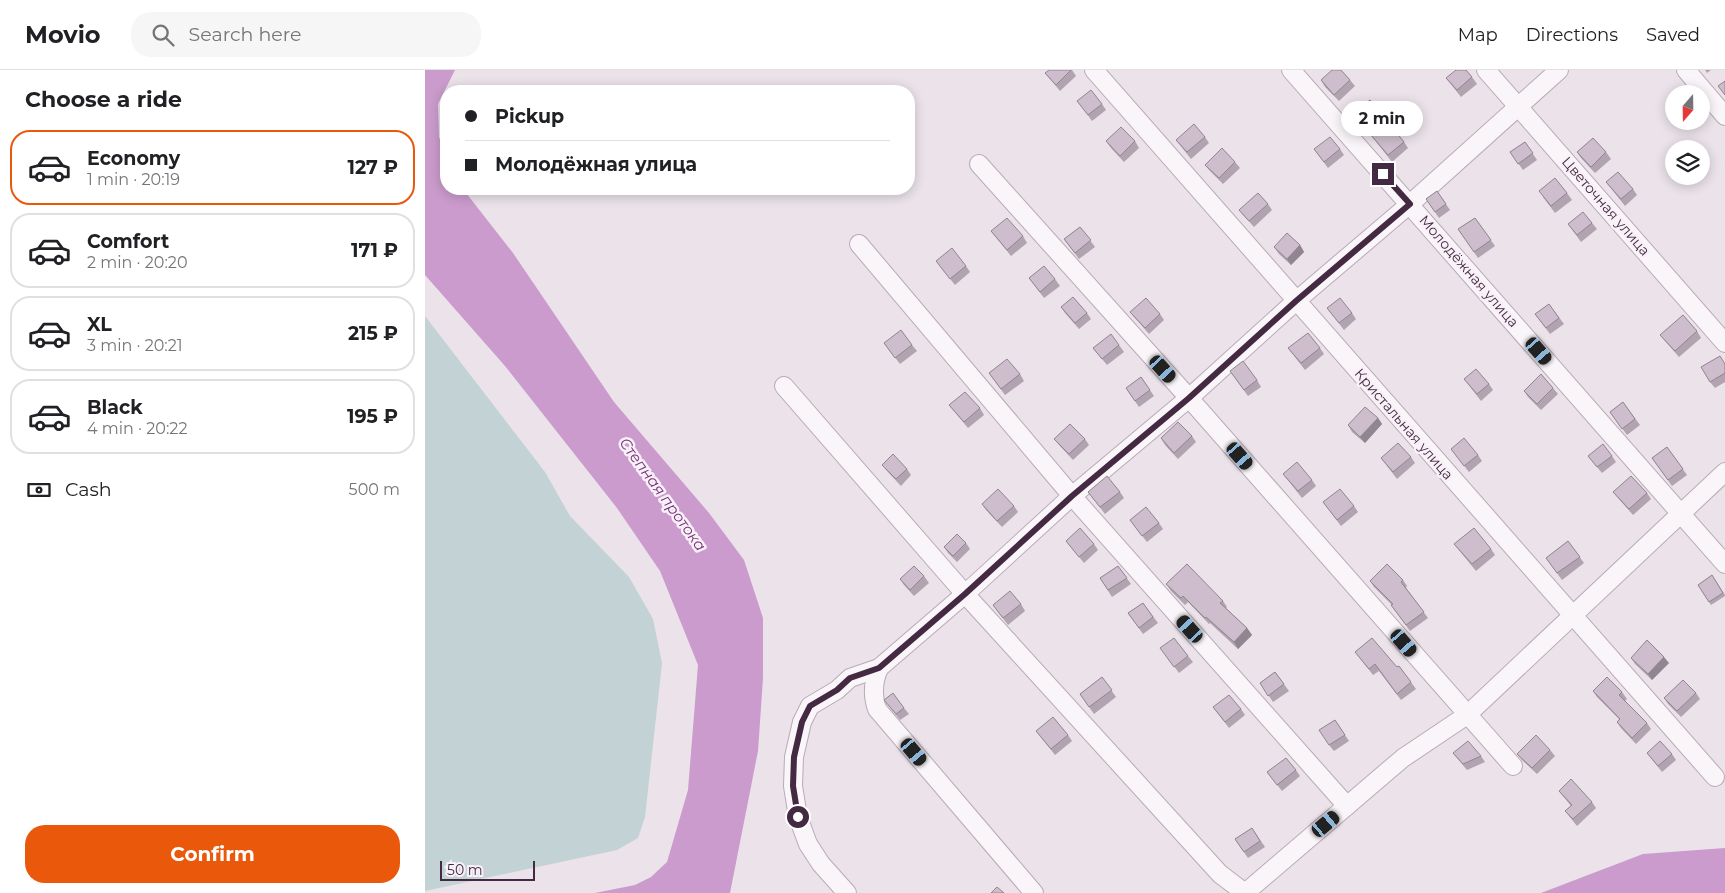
<!DOCTYPE html>
<html lang="en">
<head>
<meta charset="utf-8">
<style>
	:root { --surface:#fff; --page:#f6f6f6; --text:#202124; --muted:#757577; --line:#e0e0e0; --accent:#ea580c }
	body { margin:0; font-family:Montserrat,sans-serif; background:var(--page); color:var(--text); height:100vh; display:flex; flex-direction:column; font-size:19px; white-space:nowrap }
	* { box-sizing:border-box; margin:0 }
	p { font-size:16px; color:var(--muted) }
	.icon { flex:none; width:28px; height:28px; fill:none; stroke:currentColor; stroke-width:2; stroke-linecap:round; stroke-linejoin:round }
	.map { position:relative; flex:1; overflow:hidden }
	.details { display:flex; flex-direction:column; background:var(--surface); width:425px }
	.details>* { flex:none }
	.hud { position:absolute; left:15px; top:15px; width:475px; height:110px; border-radius:20px; box-shadow:0 2px 12px #0003; display:grid; align-content:center; height:110px; padding:0 25px; background:var(--surface) }
	.needle { width:32px; rotate:200deg }
	.buttons { position:absolute; left:1240px; top:15px; display:grid; gap:10px }
	.buttons a { display:grid; place-items:center; width:45px; height:45px; border-radius:50%; background:var(--surface); box-shadow:0 2px 12px #0003; font-size:25px }
	.scale { position:absolute; left:15px; bottom:12px; width:95px; box-sizing:border-box; padding-left:5px; border:2px solid #442942; border-top:0; font-size:14px; line-height:18px; white-space:nowrap; color:#442942; -webkit-text-stroke:4px #f8f1f8; paint-order:stroke }
	.end { position:absolute; width:22px; height:22px; margin:-11px; border:6px solid #442942; background:#fff; box-shadow:0 0 0 2px #fff }
	.from { border-radius:50% }
	.bubble { position:absolute; height:35px; border-radius:18px; background:var(--surface); box-shadow:0 2px 12px #0003; font-size:16px; font-weight:700; line-height:35px; text-align:center }
	.car { position:absolute; width:15px; height:30px; margin:-15px -8px; border-radius:6px; box-shadow:0 0 4px 1px #0007; background:linear-gradient(#222 24%,#8ab4d8 0 40%,#222 0 76%,#8ab4d8 0 86%,#222 0) }
	.hud b { display:flex; align-items:center; gap:18px; height:48px; font-size:19px }
	.hud b+b { border-top:1px solid var(--line) }
	.hud i { width:12px; height:12px; background:var(--text) }
	ul { padding:0; list-style:none }
	li { display:flex; align-items:center; gap:15px; height:75px; margin:0 10px 8px; padding:0 15px; border:2px solid var(--line); border-radius:20px }
	li div { flex:1 }
	li b { display:block; font-size:19px }
	li em { font-style:normal; font-weight:700 }
	li.on { border-color:var(--accent) }
	li>.icon { width:45px; height:45px; stroke-width:1.5 }
	h2 { padding:0 25px; font-size:22px; line-height:60px }
	.pay { display:flex; align-items:center; gap:12px; height:55px; padding:0 25px; font-size:19px }
	.pay p { margin-inline-start:auto }
	.cta { display:flex; gap:10px; margin-top:auto; padding:10px 25px }
	.cta a { flex:1; height:58px; border-radius:20px; background:var(--accent); color:#fff; font-size:20px; font-weight:700; line-height:58px; text-align:center }
	header { display:flex; align-items:center; gap:30px; box-sizing:border-box; height:70px; padding:0 25px; background:var(--surface); border-bottom:1px solid var(--line) }
	header strong { font-size:24px }
	nav { display:flex; gap:28px; margin-inline-start:auto; font-size:18px }
	.search { width:350px; height:45px; background:var(--page); display:flex; align-items:center; gap:12px; box-sizing:border-box; padding:0 18px; border-radius:20px; color:var(--muted); font-size:19px }
	main { display:flex; flex:1; min-height:0 }
	.map>svg:first-child { display:block }
</style>
</head>
<body>
<header>
<strong>Movio</strong>
<div class="search"><svg class="icon" aria-label="search" viewBox="0 0 24 24"><circle cx="10" cy="10" r="6"/><path d="M15 15l6 6"/></svg>Search here</div>
<nav><a>Map</a><a>Directions</a><a>Saved</a></nav>
</header>
<main>
<section class="details">
<h2>Choose a ride</h2>
<ul>
<li class="on"><svg class="icon" aria-label="car" viewBox="0 0 24 24"><path d="M5 17H2v-5l4-1 3-4h7l3 4 3 1v5h-3M9 17h6M6 11h13"/><circle cx="7" cy="17" r="2"/><circle cx="17" cy="17" r="2"/></svg><div><b>Economy</b><p>1 min · 20:19</p></div><em>127 ₽</em></li>
<li><svg class="icon" aria-label="car" viewBox="0 0 24 24"><path d="M5 17H2v-5l4-1 3-4h7l3 4 3 1v5h-3M9 17h6M6 11h13"/><circle cx="7" cy="17" r="2"/><circle cx="17" cy="17" r="2"/></svg><div><b>Comfort</b><p>2 min · 20:20</p></div><em>171 ₽</em></li>
<li><svg class="icon" aria-label="car" viewBox="0 0 24 24"><path d="M5 17H2v-5l4-1 3-4h7l3 4 3 1v5h-3M9 17h6M6 11h13"/><circle cx="7" cy="17" r="2"/><circle cx="17" cy="17" r="2"/></svg><div><b>XL</b><p>3 min · 20:21</p></div><em>215 ₽</em></li>
<li><svg class="icon" aria-label="car" viewBox="0 0 24 24"><path d="M5 17H2v-5l4-1 3-4h7l3 4 3 1v5h-3M9 17h6M6 11h13"/><circle cx="7" cy="17" r="2"/><circle cx="17" cy="17" r="2"/></svg><div><b>Black</b><p>4 min · 20:22</p></div><em>195 ₽</em></li>
</ul>
<div class="pay"><svg class="icon" aria-label="cash" viewBox="0 0 24 24"><path d="M3 7h18v10H3z"/><circle cx="12" cy="12" r="2"/></svg>Cash<p>500 m</p></div>
<div class="cta"><a>Confirm</a></div>
</section>
<div class="map">
<svg width="1300" height="823" viewBox="0 0 1300 823">
	<rect width="100%" height="100%" fill="#ebe2ea"/>
	<path fill="#c2d2d5" d="M0,246L120,402L145,446L204,507L228,549L237,593L220,747L213,768L192,780L0,821Z"/>
	<g fill="#ca9bcc">
		<path d="M0,0H30L13,34L14,67L21,84V119H38L88,183L189,332L284,443L319,490L338,548V608L333,681L305,823H170L210,815L226,807L242,792L263,720L273,595L235,501L192,438L80,296L0,205Z"/>
		<path d="M1300,778V823H1116L1218,784Z"/>
	</g>
	<g fill="none" stroke-linecap="round" stroke-linejoin="round">
		<defs>
			<g id="minor">
				<path d="M669,0L1290,707"/>
				<path d="M866,0L1300,494"/>
				<path d="M1061,0L1300,273"/>
				<path d="M1261,0L1300,46"/>
				<path d="M554,94L764,328L1088,696"/>
				<path d="M434,174L647,426L922,736"/>
				<path d="M359,316L540,524L795,804L820,823"/>
				<path d="M454,598C448,612 447,625 452,639L609,823"/>
				<path d="M422,823L396,794L383,774L373,747L368,716L369,687L377,652L385,636L412,620L425,608L454,598L540,524L647,426L764,328L871,231L985,134L1134,0"/>
				<path d="M820,823L978,688L1042,645L1300,402"/>
			</g>
		</defs>
		<use href="#minor" stroke="#b9aab8" stroke-width="20"/>
		<use href="#minor" stroke="#f9f5f8" stroke-width="18"/>
	</g>
	<g fill="#b1a3b0">
		<path d="M647,0L651,6L635,21L620,3Z"/>
		<path d="M1280,0H1286L1282,3Z"/>
		<path d="M1047,7L1052,14L1036,27L1021,8Z"/>
		<path d="M896,10H925L930,16L914,31L900,17Z"/>
		<path d="M677,34L681,40L667,51L657,37Z"/>
		<path d="M926,44L979,72L983,78L967,92L945,64L943,65Z"/>
		<path d="M780,67L784,73L766,89L751,70Z"/>
		<path d="M681,71H710L714,78L699,92L686,78Z"/>
		<path d="M1100,72L1112,90L1098,100L1085,82Z"/>
		<path d="M889,79H915L919,85L903,98Z"/>
		<path d="M1152,82H1181L1186,89L1170,103L1156,88Z"/>
		<path d="M810,92L815,98L798,114L785,101L780,95Z"/>
		<path d="M1181,112L1208,119L1212,125L1200,136Z"/>
		<path d="M1012,121L1025,140L1014,148L1001,129Z"/>
		<path d="M1142,123L1147,130L1130,143L1118,127Z"/>
		<path d="M843,134L847,140L829,157L819,146L814,140Z"/>
		<path d="M1050,148L1070,176L1053,188L1033,159Z"/>
		<path d="M1167,153L1172,159L1156,172L1143,154Z"/>
		<path d="M655,157L670,177L654,189L639,169Z"/>
		<path d="M566,161L598,166L602,173L586,186Z"/>
		<path d="M875,175L879,182L866,195L854,184L849,177Z"/>
		<path d="M511,191L541,196L545,202L530,215Z"/>
		<path d="M604,208L630,209L635,216L619,228Z"/>
		<path d="M1124,234L1139,254L1125,264L1110,244Z"/>
		<path d="M636,237L662,243L666,249L654,259L640,243Z"/>
		<path d="M902,238L927,243L931,249L919,260Z"/>
		<path d="M705,242L735,244L739,250L724,264L710,248Z"/>
		<path d="M1272,261L1276,268L1254,287L1240,271L1235,265Z"/>
		<path d="M459,273L487,275L492,281L475,294Z"/>
		<path d="M694,275L699,282L682,295L668,278Z"/>
		<path d="M863,278H895L899,284L880,300Z"/>
		<path d="M1300,293V312L1290,318L1285,312Z"/>
		<path d="M805,301L832,310L836,317L823,326Z"/>
		<path d="M564,303L595,304L599,311L580,325Z"/>
		<path d="M716,307L729,326L714,337L701,318Z"/>
		<path d="M1039,309L1064,314L1068,320L1056,331Z"/>
		<path d="M1128,318L1133,324L1116,340L1103,327L1099,321Z"/>
		<path d="M1198,332L1215,355L1202,365L1185,342Z"/>
		<path d="M524,335L555,338L559,345L543,358Z"/>
		<path d="M953,348L957,354L940,373L927,362L923,355Z"/>
		<path d="M767,366L771,372L753,389L740,375L736,368Z"/>
		<path d="M629,369H660L664,375L648,390L634,375Z"/>
		<path d="M1242,377L1262,405L1247,416L1227,388Z"/>
		<path d="M1026,379L1053,385L1057,391L1044,402Z"/>
		<path d="M1163,386H1187L1191,392L1177,403Z"/>
		<path d="M986,387L990,393L972,409L956,388Z"/>
		<path d="M457,395L482,399L486,405L476,416L462,401Z"/>
		<path d="M858,404L887,410L891,416L877,428Z"/>
		<path d="M663,422H695L699,428L680,444Z"/>
		<path d="M1188,422L1222,423L1226,429L1208,445L1193,428Z"/>
		<path d="M898,432L929,436L933,442L916,456Z"/>
		<path d="M557,434L589,436L593,442L577,457L561,440Z"/>
		<path d="M705,450L734,453L738,459L722,472Z"/>
		<path d="M641,471L669,474L673,480L659,493Z"/>
		<path d="M1143,471L1159,493L1137,510L1121,488Z"/>
		<path d="M541,473L545,479L532,492L523,483L519,477Z"/>
		<path d="M1029,474L1066,479L1070,485L1051,501Z"/>
		<path d="M693,496L706,514L687,527L675,508Z"/>
		<path d="M1287,505L1300,525V526L1286,535L1273,515Z"/>
		<path d="M499,506L504,513L489,526L479,515L475,509Z"/>
		<path d="M978,510L982,516L981,518L1003,548L985,561L966,535H967L949,517L945,511Z"/>
		<path d="M741,514L798,531L802,537L801,538L822,558L827,565L813,579L785,553L784,554L763,532L760,535L746,521Z"/>
		<path d="M718,533L733,553L718,564L703,543Z"/>
		<path d="M596,534L600,541L583,555L568,535Z"/>
		<path d="M930,582L972,597L974,596L991,619L976,630L954,601L948,605Z"/>
		<path d="M740,584L763,586L768,592L754,603Z"/>
		<path d="M1206,588L1244,593L1227,610L1210,594Z"/>
		<path d="M850,602L864,621L848,632L835,613Z"/>
		<path d="M677,607L691,627L669,644L655,624Z"/>
		<path d="M1168,621L1197,622L1202,629L1200,631L1222,653L1226,659L1211,674L1196,658L1192,652L1194,649L1172,627Z"/>
		<path d="M1271,623L1275,629L1256,647L1243,634L1239,628Z"/>
		<path d="M459,630L479,638L484,644L475,650Z"/>
		<path d="M788,637L816,639L820,645L804,658Z"/>
		<path d="M910,650L924,671L909,681L904,675Z"/>
		<path d="M611,661L643,665L647,671L630,685Z"/>
		<path d="M1125,680L1130,686L1112,704L1097,690L1092,684Z"/>
		<path d="M1028,683L1056,686L1060,692L1042,700Z"/>
		<path d="M1222,683L1247,684L1251,690L1237,702Z"/>
		<path d="M871,700L875,706L857,721L842,702Z"/>
		<path d="M1134,721L1167,732L1171,738L1152,756L1140,741L1146,736Z"/>
		<path d="M827,758L840,777L823,788L810,769Z"/>
	</g>
	<g fill="#908590">
		<path d="M875,175L879,182L866,195L862,189Z"/>
		<path d="M953,348L957,354L940,373L935,367Z"/>
		<path d="M822,558L827,565L813,579L809,572Z"/>
		<path d="M1239,587L1244,593L1227,610L1223,604Z"/>
	</g>
	<g fill="#cebecd" stroke="#908590">
		<path d="M624,0H646L631,15L620,3Z"/>
		<path d="M907,0H916L925,10L909,25L896,10Z"/>
		<path d="M1031,0H1041L1047,7L1032,20L1021,8Z"/>
		<path d="M1300,11V25L1293,16Z"/>
		<path d="M666,20L677,34L663,45L652,31Z"/>
		<path d="M945,30L979,72L963,85L940,58L939,59L926,44Z"/>
		<path d="M769,54L780,67L762,82L751,70Z"/>
		<path d="M696,57L710,71L695,86L681,71Z"/>
		<path d="M905,67L915,79L899,92L889,79Z"/>
		<path d="M1168,68L1181,82L1166,97L1152,82Z"/>
		<path d="M1100,72L1108,83L1093,94L1085,82Z"/>
		<path d="M797,78L810,92L794,108L780,95Z"/>
		<path d="M1193,102L1208,119L1196,129L1181,112Z"/>
		<path d="M1130,108L1142,123L1126,136L1114,121Z"/>
		<path d="M1012,121L1021,134L1010,142L1001,129Z"/>
		<path d="M833,123L843,134L824,151L814,140Z"/>
		<path d="M1158,142L1167,153L1152,165L1143,154Z"/>
		<path d="M582,148L598,166L582,180L566,161Z"/>
		<path d="M1050,148L1066,170L1049,182L1033,159Z"/>
		<path d="M655,157L666,170L650,183L639,169Z"/>
		<path d="M862,163L875,175L862,189L849,177Z"/>
		<path d="M527,178L541,196L525,209L511,191Z"/>
		<path d="M619,196L630,209L615,222L604,208Z"/>
		<path d="M648,227L662,243L650,253L636,237Z"/>
		<path d="M721,228L735,244L720,258L705,242Z"/>
		<path d="M915,228L927,243L914,253L902,238Z"/>
		<path d="M1124,234L1134,248L1121,258L1110,244Z"/>
		<path d="M1258,245L1272,261L1250,281L1235,265Z"/>
		<path d="M476,260L487,275L470,288L459,273Z"/>
		<path d="M883,263L895,278L876,293L863,278Z"/>
		<path d="M686,264L694,275L677,289L668,278Z"/>
		<path d="M1295,286L1300,294V303L1285,312L1276,297Z"/>
		<path d="M582,289L595,304L576,319L564,303Z"/>
		<path d="M818,291L832,310L819,320L805,301Z"/>
		<path d="M1051,299L1064,314L1052,324L1039,309Z"/>
		<path d="M1116,304L1128,318L1112,334L1099,321Z"/>
		<path d="M716,307L725,320L710,331L701,318Z"/>
		<path d="M540,322L555,338L539,352L524,335Z"/>
		<path d="M1198,332L1210,349L1197,359L1185,342Z"/>
		<path d="M940,337L953,348L935,367L923,355Z"/>
		<path d="M753,352L767,366L749,383L736,368Z"/>
		<path d="M645,354L660,369L644,384L629,369Z"/>
		<path d="M1039,368L1053,385L1039,396L1026,379Z"/>
		<path d="M973,373L986,387L968,402L956,388Z"/>
		<path d="M1178,374L1187,386L1172,397L1163,386Z"/>
		<path d="M1242,377L1258,399L1243,410L1227,388Z"/>
		<path d="M468,384L482,399L471,409L457,395Z"/>
		<path d="M872,392L887,410L873,421L858,404Z"/>
		<path d="M682,406L695,422L675,437L663,422Z"/>
		<path d="M1206,406L1222,423L1204,439L1188,422Z"/>
		<path d="M573,419L589,436L572,451L557,434Z"/>
		<path d="M915,419L929,436L912,450L898,432Z"/>
		<path d="M721,437L734,453L717,466L705,450Z"/>
		<path d="M655,458L669,474L654,487L641,471Z"/>
		<path d="M1049,458L1066,479L1047,494L1029,474Z"/>
		<path d="M532,464L541,473L528,486L519,477Z"/>
		<path d="M1143,471L1155,487L1132,503L1121,488Z"/>
		<path d="M762,494L798,531L795,533L822,558L809,572L781,547L780,548L758,526L756,528L741,514Z"/>
		<path d="M962,494L978,510L976,512L999,542L981,555L966,535L968,534L945,511Z"/>
		<path d="M489,496L499,506L485,520L475,509Z"/>
		<path d="M693,496L702,508L683,520L675,508Z"/>
		<path d="M1287,505L1298,523L1284,532L1273,515Z"/>
		<path d="M585,521L596,534L578,548L568,535Z"/>
		<path d="M718,533L728,547L714,558L703,543Z"/>
		<path d="M749,568L763,586L749,597L735,578Z"/>
		<path d="M947,568L972,597L974,596L986,612L972,624L950,594L944,599L930,582Z"/>
		<path d="M1222,570L1239,587L1223,604L1206,588Z"/>
		<path d="M850,602L859,614L843,626L835,613Z"/>
		<path d="M677,607L687,620L664,637L655,624Z"/>
		<path d="M1182,607L1197,622L1194,625L1222,653L1207,668L1192,652L1195,649L1168,621Z"/>
		<path d="M1258,610L1271,623L1252,641L1239,628Z"/>
		<path d="M468,623L479,638L471,644L459,630Z"/>
		<path d="M804,625L816,639L800,652L788,637Z"/>
		<path d="M628,647L643,665L626,679L611,661Z"/>
		<path d="M910,650L920,665L904,675L894,660Z"/>
		<path d="M1111,665L1125,680L1107,698L1092,684Z"/>
		<path d="M1043,671L1056,686L1038,694L1028,683Z"/>
		<path d="M1235,671L1247,684L1233,696L1222,683Z"/>
		<path d="M861,688L871,700L852,715L842,702Z"/>
		<path d="M1146,709L1167,732L1148,749L1140,741L1147,735L1134,721Z"/>
		<path d="M827,758L835,771L819,782L810,769Z"/>
		<path d="M572,817L579,823H566Z"/>
	</g>
	<g fill="none" stroke-linecap="round" stroke-linejoin="round">
		<path stroke="#442942" stroke-width="6" d="M373,747L368,716L369,687L377,652L385,636L412,620L425,608L454,598L540,524L647,426L764,328L871,231L985,134L958,104"/>
	</g>
	<g text-anchor="middle" dominant-baseline="central" stroke-width="5" stroke-linejoin="round" paint-order="stroke">
		<g font-size="14" fill="#442942" stroke="#f8f1f8">
			<text transform="translate(1181 136) rotate(49)">Цветочная улица</text>
			<text transform="translate(1044 201) rotate(49)">Молодёжная улица</text>
			<text transform="translate(979 354) rotate(49)">Кристальная улица</text>
		</g>
		<g font-size="15" font-style="italic" fill="#79307a" stroke="#f8f1f8">
			<text transform="translate(238 424) rotate(54)">Степная протока</text>
		</g>
	</g>
</svg>
<div class="buttons">
<a><svg class="needle" viewBox="-14 -14 28 28"><path d="M0-13l5 13h-10z" fill="#e53935"/><path d="M0 13l5-13h-10z" fill="#757577"/></svg></a>
<a><svg class="icon" aria-label="layers" viewBox="0 0 24 24"><path d="M12 4l9 5-9 5-9-5zM3 14l9 5 9-5"/></svg></a>
</div>
<div class="scale">50 m</div>
<i class="end from" style="left:373px;top:747px"></i>
<i class="end" style="left:958px;top:104px"></i>
<div class="bubble" style="left:916px;top:31px;width:82px">2 min</div>
<i class="car" style="left:1114px;top:281px;rotate:139deg"></i>
<i class="car" style="left:738px;top:299px;rotate:138deg"></i>
<i class="car" style="left:815px;top:386px;rotate:139deg"></i>
<i class="car" style="left:765px;top:559px;rotate:318deg"></i>
<i class="car" style="left:979px;top:573px;rotate:139deg"></i>
<i class="car" style="left:489px;top:682px;rotate:140deg"></i>
<i class="car" style="left:901px;top:754px;rotate:50deg"></i>
<div class="hud">
<b><i class="from"></i>Pickup</b>
<b><i></i>Молодёжная улица</b>
</div>
</div>
</main>
</body>
</html>
